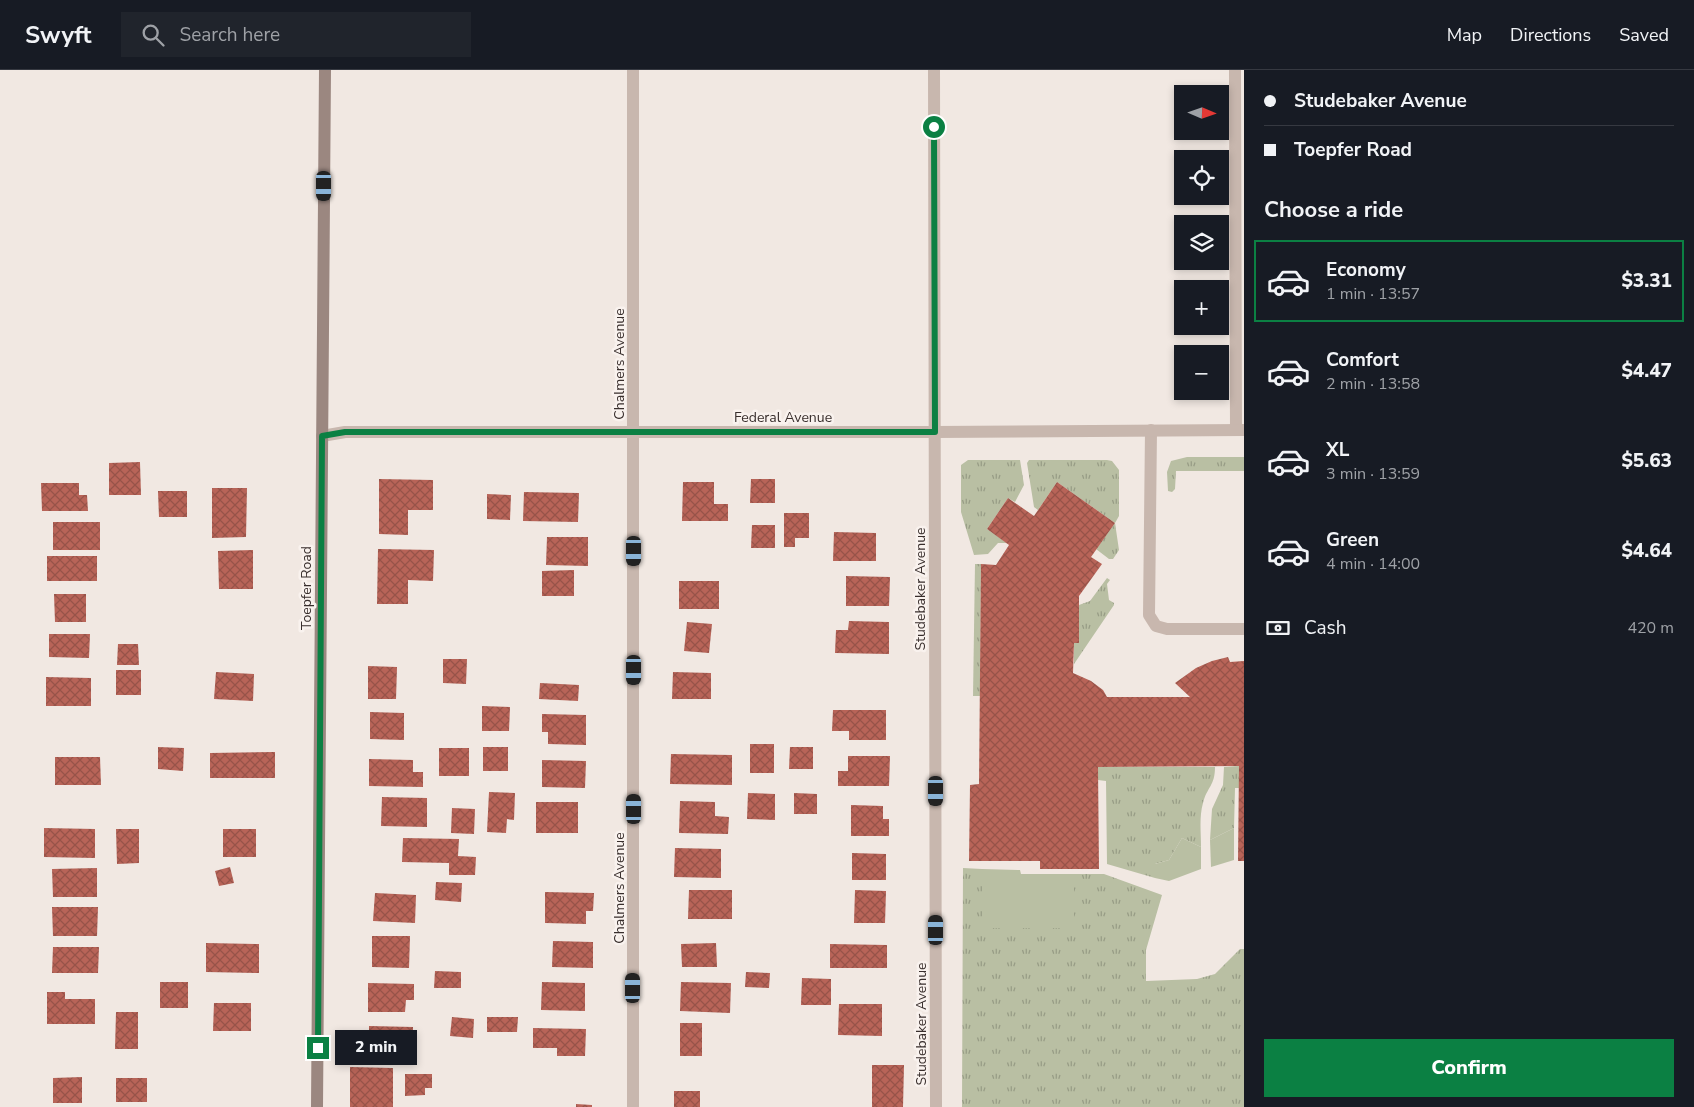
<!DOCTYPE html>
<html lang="en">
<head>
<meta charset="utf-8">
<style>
	:root { --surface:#171b24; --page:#20242c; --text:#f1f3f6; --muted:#9ea1a6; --line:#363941; --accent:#0b8043 }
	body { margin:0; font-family:"Nunito Sans",sans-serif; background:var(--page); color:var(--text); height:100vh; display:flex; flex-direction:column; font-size:19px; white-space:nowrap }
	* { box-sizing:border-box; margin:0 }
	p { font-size:16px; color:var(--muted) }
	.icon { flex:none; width:28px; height:28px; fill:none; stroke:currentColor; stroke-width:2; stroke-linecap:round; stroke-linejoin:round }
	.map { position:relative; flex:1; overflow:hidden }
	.drawer { display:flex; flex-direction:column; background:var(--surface); width:450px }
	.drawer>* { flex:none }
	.banner { display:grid; align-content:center; height:110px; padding:0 20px; background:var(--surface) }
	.needle { width:32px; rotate:92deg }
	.fabs { position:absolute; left:1174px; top:15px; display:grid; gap:10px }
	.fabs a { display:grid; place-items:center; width:55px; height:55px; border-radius:0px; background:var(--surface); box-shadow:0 2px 8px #0003; font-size:25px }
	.end { position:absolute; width:22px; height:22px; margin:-11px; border:6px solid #0b8043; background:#fff; box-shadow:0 0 0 2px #fff }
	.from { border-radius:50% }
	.bubble { position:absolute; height:35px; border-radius:0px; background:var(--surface); box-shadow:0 2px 8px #0003; font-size:16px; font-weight:800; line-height:35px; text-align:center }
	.car { position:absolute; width:15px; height:30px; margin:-15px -8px; border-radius:6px; box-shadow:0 0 4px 1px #0007; background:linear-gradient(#222 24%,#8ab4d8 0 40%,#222 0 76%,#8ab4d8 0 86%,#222 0) }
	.banner b { display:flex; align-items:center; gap:18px; height:48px; font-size:19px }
	.banner b+b { border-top:1px solid var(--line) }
	.banner i { width:12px; height:12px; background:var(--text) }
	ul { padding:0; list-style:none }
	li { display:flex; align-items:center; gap:15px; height:82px; margin:0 10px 8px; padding:0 10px; border:2px solid transparent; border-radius:0px }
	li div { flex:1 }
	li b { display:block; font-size:19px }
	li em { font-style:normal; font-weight:800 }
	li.selected { border-color:var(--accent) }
	li>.icon { width:45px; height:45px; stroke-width:1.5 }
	h2 { padding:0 20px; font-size:22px; line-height:60px }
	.pay { display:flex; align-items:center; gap:12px; height:55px; padding:0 20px; font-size:19px }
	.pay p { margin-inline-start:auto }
	.primary-button { display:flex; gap:10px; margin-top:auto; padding:10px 20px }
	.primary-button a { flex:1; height:58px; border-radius:0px; background:var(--accent); color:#fff; font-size:20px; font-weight:800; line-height:58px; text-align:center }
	header { display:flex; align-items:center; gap:30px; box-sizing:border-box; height:70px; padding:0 25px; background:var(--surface); border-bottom:1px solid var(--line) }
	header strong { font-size:24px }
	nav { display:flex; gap:28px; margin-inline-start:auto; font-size:18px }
	.search { width:350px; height:45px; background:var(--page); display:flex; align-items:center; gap:12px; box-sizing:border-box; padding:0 18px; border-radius:0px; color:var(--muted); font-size:19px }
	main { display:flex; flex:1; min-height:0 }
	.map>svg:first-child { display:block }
</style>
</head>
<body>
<header>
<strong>Swyft</strong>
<div class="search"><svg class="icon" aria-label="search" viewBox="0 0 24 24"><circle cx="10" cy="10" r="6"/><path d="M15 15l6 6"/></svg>Search here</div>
<nav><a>Map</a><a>Directions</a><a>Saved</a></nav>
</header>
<main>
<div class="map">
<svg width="1244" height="1037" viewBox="0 0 1244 1037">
	<defs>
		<pattern id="grass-tufts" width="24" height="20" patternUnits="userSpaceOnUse" patternTransform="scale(1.25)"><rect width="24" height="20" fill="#b9bfa3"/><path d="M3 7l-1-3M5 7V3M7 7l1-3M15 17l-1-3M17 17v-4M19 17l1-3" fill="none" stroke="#979c85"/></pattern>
		<pattern id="building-cross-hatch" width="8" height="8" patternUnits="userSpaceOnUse" patternTransform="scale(1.25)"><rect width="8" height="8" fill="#b86458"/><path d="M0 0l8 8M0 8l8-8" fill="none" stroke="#975349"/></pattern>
	</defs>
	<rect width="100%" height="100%" fill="#f1e8e2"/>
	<g fill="url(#grass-tufts)">
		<path d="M1187,387H1244V401H1176L1175,419L1172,422L1168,421L1167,402L1171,391Z"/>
		<path d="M968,390H1020L1024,415L1015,432L1008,428L987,459L1007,473H998L988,484L974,485L961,442V395Z"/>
		<path d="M1029,390H1107L1112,391L1119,400V446L1115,453L1119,480L1113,489H1109L1096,479L1115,453L1057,412L1038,440L1034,437L1027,393Z"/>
		<path d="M975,494H981L980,626H973Z"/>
		<path d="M1107,508L1110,510L1107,514L1109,530L1114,533V535L1074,594V573H1079V535L1090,531Z"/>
		<path d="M1239,696V718H1235L1234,758L1210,770L1212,739L1223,715L1224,697Z"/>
		<path d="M1098,697H1215C1215,716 1207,717 1203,733C1199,747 1201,762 1201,777L1182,768L1169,790L1155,794V808L1107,794L1106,711L1098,710Z"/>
		<path d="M963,798L982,799V858H1074V804H1104L1162,825L1146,880V911L1197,909L1215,904L1240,879H1244V1037H962Z"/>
	</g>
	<g fill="#b9bfa3">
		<path d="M1234,758V790L1211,797L1210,770Z"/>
		<path d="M1182,768L1201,777V799L1169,811L1155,808V794L1169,790Z"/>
		<path d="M982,799L1020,800L1021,804H1074V858H982Z"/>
	</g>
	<g fill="url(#building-cross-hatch)">
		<path d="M140,392L141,425H109V393Z"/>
		<path d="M379,409L433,410V440H408V465L379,464Z"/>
		<path d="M751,409H775V433H750Z"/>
		<path d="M683,412H714V434H728V451H682Z"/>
		<path d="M1057,412L1115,453L1091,487L1102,494L1079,526V573H1074L1073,603L1091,611L1103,620L1107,627H1190L1175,613L1196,598L1212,591L1228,587L1230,592L1244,591V791H1238L1239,696L1098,697L1099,799H1040V791H969L970,715L979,714L981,494L996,495L1009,475L987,459L1008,428L1034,446Z"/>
		<path d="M41,413H79V425H87L88,441H42Z"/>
		<path d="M212,418H247L246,467L212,468Z"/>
		<path d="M158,421H187V447H159Z"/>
		<path d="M524,422L579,423L578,452L523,451Z"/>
		<path d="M487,424L511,425L510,450L487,449Z"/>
		<path d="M784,443H809V468H795V477H784Z"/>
		<rect x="53" y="452" width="47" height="28"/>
		<path d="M752,455H775V478H751Z"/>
		<path d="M834,462L876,463V491H833Z"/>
		<path d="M547,467H588V496L546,495Z"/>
		<path d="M378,479L434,480L433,511L408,510V534H377Z"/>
		<path d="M253,480V519H219L218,481Z"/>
		<rect x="47" y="486" width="50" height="25"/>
		<path d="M574,500V526H542V501Z"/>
		<path d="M846,506L890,507L889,536H846Z"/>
		<rect x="679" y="511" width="40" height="28"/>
		<path d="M54,524H86V552H55Z"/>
		<path d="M849,551L889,552V584L835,583L836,560H848Z"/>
		<path d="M687,552L712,554L709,583L684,581Z"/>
		<path d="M49,564H90L89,588L49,587Z"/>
		<path d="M118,574H138L139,595H117Z"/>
		<path d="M443,589H467L466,614L443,613Z"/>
		<path d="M368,596L397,597L396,629H368Z"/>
		<rect x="116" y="600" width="25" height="25"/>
		<path d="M216,602L254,604L253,631L214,629Z"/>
		<path d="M673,602L711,603V629H672Z"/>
		<path d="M46,607L91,608V636H46Z"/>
		<path d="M540,613L579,615L578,631L539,629Z"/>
		<path d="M482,636L510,637L509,661H482Z"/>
		<path d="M833,640H886V670H849V661H832Z"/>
		<path d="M370,642L404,643V670L370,669Z"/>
		<path d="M542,644L586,645V675L548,674V662H542Z"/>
		<rect x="750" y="674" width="24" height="29"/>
		<path d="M158,677L184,678L183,701L158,699Z"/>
		<rect x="483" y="677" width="25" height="24"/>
		<path d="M790,677H813V699H789Z"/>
		<rect x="439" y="678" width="30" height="28"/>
		<path d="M275,682V708H210V683Z"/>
		<path d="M671,684L732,685V715L670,714Z"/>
		<path d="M848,686H890L889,716H838V701H848Z"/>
		<path d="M55,687H100L101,715H55Z"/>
		<path d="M369,689L413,690V702H423V717L369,716Z"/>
		<path d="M542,690L586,691L585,718L542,717Z"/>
		<path d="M489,722L515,723L514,750L507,749L506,763L487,762Z"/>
		<path d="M748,723L775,724V750L747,749Z"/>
		<path d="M794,723L817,724V744H794Z"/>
		<path d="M382,727L427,728V757L381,756Z"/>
		<path d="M680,731L715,732V746L729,747L728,764L679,763Z"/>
		<rect x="536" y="732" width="42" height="31"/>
		<path d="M851,735L883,736V749H889V766H851Z"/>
		<path d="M452,738L475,739L474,764L451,763Z"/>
		<path d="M44,758L95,759V788L44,787Z"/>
		<path d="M116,759H139V793L117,794Z"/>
		<rect x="223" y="759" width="33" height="28"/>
		<path d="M403,768L459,769L458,786L476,787L475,805H449V793L402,792Z"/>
		<path d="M675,778L721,779V808L674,807Z"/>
		<path d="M852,783L886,784V810H852Z"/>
		<path d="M230,797L234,813L219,816L215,801Z"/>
		<path d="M97,798V827H53L52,799Z"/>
		<path d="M436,812L462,813L461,832L435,830Z"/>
		<path d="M689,820H732V849H688Z"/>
		<path d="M855,820L886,821L885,853H854Z"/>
		<path d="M545,822L594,823L593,841H586V854L545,853Z"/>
		<path d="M375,823L416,825L415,853L373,851Z"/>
		<path d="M52,837H98L97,866H53Z"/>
		<path d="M372,866H410L409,898L372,897Z"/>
		<path d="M553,871L593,872V898L552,897Z"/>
		<path d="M206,873L259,874V903L206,902Z"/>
		<path d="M716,873L717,897H682L681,874Z"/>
		<path d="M830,874L887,875V898H830Z"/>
		<path d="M53,877H99L98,903H52Z"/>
		<path d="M435,901L461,902V918H434Z"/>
		<path d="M746,902L770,903L769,918L745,917Z"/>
		<path d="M802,908L831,909V935H801Z"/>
		<rect x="160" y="912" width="28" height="26"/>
		<path d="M542,912L585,913V941L541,940Z"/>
		<path d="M681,912L731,913L730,943L680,941Z"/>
		<path d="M368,913L414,914V930H406L405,942H368Z"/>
		<path d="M47,922H65V929H95V954H47Z"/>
		<path d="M214,933H251V961H213Z"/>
		<path d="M839,934H882V966L838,965Z"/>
		<path d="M116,942H138V979H115Z"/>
		<path d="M452,947L474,949L473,968L450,966Z"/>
		<path d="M487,947H518L517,962H487Z"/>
		<rect x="680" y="953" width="22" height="33"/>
		<path d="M369,956L413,957V973H403V986H369Z"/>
		<path d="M533,958L586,959L585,986H557V978H533Z"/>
		<path d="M872,995H904L903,1037H872Z"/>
		<path d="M350,997L393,998V1037H350Z"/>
		<path d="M405,1004H432V1018H425V1025L405,1026Z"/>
		<path d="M82,1007V1033H53V1008Z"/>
		<rect x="116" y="1008" width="31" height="24"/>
		<rect x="674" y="1021" width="26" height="16"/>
		<path d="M576,1034L592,1035V1037H576Z"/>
	</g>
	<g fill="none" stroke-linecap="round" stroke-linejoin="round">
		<path stroke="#c8b7ae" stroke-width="12" d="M1151,360L1149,545L1156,556L1167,559H1244"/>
		<g stroke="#c8b7ae" stroke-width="12">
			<path d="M633,0V1037"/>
			<path d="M934,0L936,1037"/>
			<path d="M1235,0L1236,360"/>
			<path d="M322,366L345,362H935L1244,360"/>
		</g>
		<path stroke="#9b8780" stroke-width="12" d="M317,1037L325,0"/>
	</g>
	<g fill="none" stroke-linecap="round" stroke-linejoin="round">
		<path stroke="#0b8043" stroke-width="6" d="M318,978L322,366L345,362H935L934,57"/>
	</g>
	<g text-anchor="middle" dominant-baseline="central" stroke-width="5" stroke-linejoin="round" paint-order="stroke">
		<g font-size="14" fill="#382e2c" stroke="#f9f2ee">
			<text transform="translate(619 294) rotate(-90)">Chalmers Avenue</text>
			<text x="783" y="347">Federal Avenue</text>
			<text transform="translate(306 518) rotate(-90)">Toepfer Road</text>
			<text transform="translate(920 519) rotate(-90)">Studebaker Avenue</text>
			<text transform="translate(619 818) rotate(-90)">Chalmers Avenue</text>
			<text transform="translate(921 954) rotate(-90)">Studebaker Avenue</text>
		</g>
	</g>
</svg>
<div class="fabs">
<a><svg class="needle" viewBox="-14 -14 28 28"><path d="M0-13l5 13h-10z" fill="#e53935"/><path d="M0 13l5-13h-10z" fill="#9ea1a6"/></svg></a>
<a><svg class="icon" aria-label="locate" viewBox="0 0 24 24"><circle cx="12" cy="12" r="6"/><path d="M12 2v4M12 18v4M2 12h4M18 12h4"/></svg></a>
<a><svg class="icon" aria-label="layers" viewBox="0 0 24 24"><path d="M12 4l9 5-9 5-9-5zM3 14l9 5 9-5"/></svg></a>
<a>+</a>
<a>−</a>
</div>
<i class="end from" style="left:934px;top:57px"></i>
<i class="end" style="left:318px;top:978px"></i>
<div class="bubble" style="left:335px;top:960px;width:82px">2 min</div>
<i class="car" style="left:324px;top:116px;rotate:180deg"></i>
<i class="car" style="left:634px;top:481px;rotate:180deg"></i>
<i class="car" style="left:634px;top:600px;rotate:180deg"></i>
<i class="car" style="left:936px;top:721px;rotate:180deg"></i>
<i class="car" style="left:634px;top:739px;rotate:0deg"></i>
<i class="car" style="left:936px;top:860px;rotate:0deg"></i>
<i class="car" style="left:633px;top:918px;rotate:0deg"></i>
</div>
<section class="drawer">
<div class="banner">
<b><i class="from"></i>Studebaker Avenue</b>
<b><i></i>Toepfer Road</b>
</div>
<h2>Choose a ride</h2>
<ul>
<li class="selected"><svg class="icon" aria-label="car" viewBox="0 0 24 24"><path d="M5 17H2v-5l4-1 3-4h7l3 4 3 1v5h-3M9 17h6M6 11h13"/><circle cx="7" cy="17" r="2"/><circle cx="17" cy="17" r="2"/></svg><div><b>Economy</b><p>1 min · 13:57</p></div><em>$3.31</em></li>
<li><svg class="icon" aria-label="car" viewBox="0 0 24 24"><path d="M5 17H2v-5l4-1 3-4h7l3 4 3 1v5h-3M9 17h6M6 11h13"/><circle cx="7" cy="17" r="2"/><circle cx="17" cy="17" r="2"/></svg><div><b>Comfort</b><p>2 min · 13:58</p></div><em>$4.47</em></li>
<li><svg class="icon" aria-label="car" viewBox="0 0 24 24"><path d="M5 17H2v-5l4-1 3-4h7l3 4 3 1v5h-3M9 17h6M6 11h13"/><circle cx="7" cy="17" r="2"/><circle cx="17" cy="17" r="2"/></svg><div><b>XL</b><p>3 min · 13:59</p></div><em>$5.63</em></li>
<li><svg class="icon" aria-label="car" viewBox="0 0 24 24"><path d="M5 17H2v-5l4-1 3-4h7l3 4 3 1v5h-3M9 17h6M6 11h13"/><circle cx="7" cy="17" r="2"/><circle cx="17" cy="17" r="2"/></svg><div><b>Green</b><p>4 min · 14:00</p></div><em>$4.64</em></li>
</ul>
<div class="pay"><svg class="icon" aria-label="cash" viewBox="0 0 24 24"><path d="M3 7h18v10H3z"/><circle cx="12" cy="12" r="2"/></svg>Cash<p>420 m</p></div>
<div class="primary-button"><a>Confirm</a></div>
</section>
</main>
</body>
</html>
